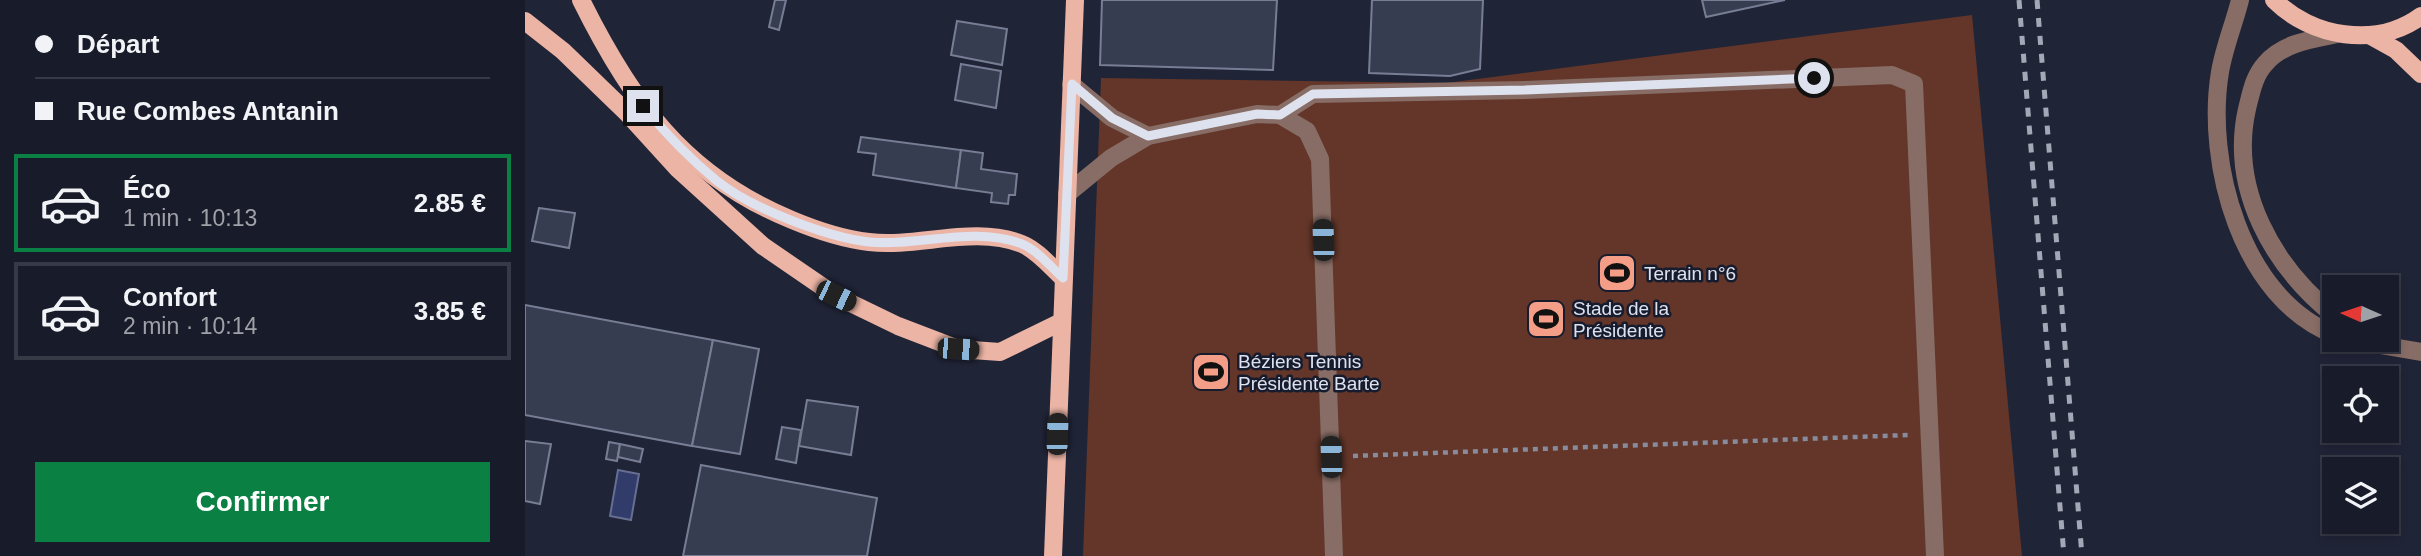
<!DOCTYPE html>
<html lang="fr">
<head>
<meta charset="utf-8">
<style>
	:root { --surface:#181b29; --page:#212431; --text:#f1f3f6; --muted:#9fa1a8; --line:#363946; --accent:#0b8043 }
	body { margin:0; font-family:Arial,sans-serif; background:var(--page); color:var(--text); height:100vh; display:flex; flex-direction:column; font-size:26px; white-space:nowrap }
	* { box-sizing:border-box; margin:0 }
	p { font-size:23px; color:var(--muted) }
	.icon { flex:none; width:38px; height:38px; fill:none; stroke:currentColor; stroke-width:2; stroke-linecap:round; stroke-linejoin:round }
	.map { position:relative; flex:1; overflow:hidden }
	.panel { display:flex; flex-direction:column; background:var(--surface); width:525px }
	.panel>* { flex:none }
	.guide { display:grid; align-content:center; height:154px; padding:0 35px; background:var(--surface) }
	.needle { width:46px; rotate:273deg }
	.fabs { position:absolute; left:1797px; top:275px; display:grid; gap:14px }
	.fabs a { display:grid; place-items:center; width:77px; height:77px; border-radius:0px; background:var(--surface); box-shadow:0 4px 10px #0003,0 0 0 2px var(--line); font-size:35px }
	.end { position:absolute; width:32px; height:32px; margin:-16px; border:9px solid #dee2ef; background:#111; box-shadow:0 0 0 4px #111 }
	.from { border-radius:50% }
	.car { position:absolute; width:21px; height:42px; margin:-21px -10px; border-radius:9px; box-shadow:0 0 5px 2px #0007; background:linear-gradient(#222 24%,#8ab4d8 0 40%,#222 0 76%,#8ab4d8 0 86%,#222 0) }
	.guide b { display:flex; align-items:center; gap:24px; height:66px; font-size:26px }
	.guide b+b { border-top:2px solid var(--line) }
	.guide i { width:18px; height:18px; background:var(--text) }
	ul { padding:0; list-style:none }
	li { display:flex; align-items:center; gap:21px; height:98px; margin:0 14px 10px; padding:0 21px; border:4px solid var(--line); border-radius:0px }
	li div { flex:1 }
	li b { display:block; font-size:26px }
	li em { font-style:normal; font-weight:800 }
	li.current { border-color:var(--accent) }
	li>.icon { width:63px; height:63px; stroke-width:1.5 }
	.primary-button { display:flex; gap:14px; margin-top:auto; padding:14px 35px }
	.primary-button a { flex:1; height:80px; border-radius:0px; background:var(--accent); color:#fff; font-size:28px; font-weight:800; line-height:80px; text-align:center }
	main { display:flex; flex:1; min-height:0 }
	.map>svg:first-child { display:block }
</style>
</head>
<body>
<main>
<section class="panel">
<div class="guide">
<b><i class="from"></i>Départ</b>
<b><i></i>Rue Combes Antanin</b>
</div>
<ul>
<li class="current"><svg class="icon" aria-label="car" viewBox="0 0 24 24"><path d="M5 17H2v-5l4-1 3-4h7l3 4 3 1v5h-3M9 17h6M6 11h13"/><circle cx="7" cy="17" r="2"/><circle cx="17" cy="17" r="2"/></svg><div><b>Éco</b><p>1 min · 10:13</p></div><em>2.85 €</em></li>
<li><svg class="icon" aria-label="car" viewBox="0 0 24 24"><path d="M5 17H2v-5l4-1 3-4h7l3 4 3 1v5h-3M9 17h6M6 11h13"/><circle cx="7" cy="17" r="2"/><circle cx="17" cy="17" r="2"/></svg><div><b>Confort</b><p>2 min · 10:14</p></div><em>3.85 €</em></li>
</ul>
<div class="primary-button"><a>Confirmer</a></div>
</section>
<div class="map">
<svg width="1896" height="556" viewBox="0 0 1896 556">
	<rect width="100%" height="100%" fill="#202437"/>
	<path fill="#633629" d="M1447,15L1497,556H558L576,78L921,83Z"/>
	<path fill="#323c6a" stroke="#666e92" stroke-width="2" d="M93,470L114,474L106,520L85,516Z"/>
	<g fill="#373d51" stroke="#777d94" stroke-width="2">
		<path d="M250,0H261L254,30L244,27Z"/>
		<path d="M577,0H752L748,70L575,65Z"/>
		<path d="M847,0H958L955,69L925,76L844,73Z"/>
		<path d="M1177,0H1260L1181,17Z"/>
		<path d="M432,21L482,29L477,65L426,55Z"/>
		<path d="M436,64L476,71L471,108L430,100Z"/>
		<path d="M336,137L436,150L431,188L348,175L351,154L333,152Z"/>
		<path d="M436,150L458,153L456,169L492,174L490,195H484L483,204L466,202L467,193L431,188Z"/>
		<path d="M14,208L50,213L44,248L7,241Z"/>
		<path d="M0,305L188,340L167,446L0,415Z"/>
		<path d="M188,340L234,349L215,454L167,446Z"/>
		<path d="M282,400L333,407L326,455L274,446Z"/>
		<path d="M257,427L276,430L271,463L251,459Z"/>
		<path d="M0,441L26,444L15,504L0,501Z"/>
		<path d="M84,442L95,444L92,461L81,459Z"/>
		<path d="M95,444L118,449L115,462L93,457Z"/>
		<path d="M176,465L352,498L342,556H158Z"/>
	</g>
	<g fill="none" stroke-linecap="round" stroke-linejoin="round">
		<path stroke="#878b9b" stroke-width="4.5" stroke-dasharray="5 5" stroke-linecap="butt" d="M828,456L1383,435"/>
		<g stroke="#876d65" stroke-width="18">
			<path d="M1715,0C1709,24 1699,48 1695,72C1680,162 1716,299 1810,335"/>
			<path d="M546,84L587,118L623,136"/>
			<path d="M755,115L788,94L1000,90L1367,75L1389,84L1410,556"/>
			<path d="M542,194L586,158L623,136L732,114L755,115L782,131L795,159L809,556"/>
			<path d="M1810,316C1748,267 1704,189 1722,109C1726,93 1729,76 1740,64C1757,43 1788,39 1813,34"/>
			<path d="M1826,340L1896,352"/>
		</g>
		<g stroke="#ebb4a5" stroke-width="18">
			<path d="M56,0C106,101 159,176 267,220C291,230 317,239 344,242C393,248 449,225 497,244C512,250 526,267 538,278"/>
			<path d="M1749,0C1786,37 1851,49 1896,16"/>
			<path d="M0,21L38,51L101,112L152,168L238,246L311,296L373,326L433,349L475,352L536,322"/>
			<path d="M1844,35L1871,50L1896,74"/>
			<path d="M528,556L550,0"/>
		</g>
		<g stroke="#a3a7b6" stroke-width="5" stroke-dasharray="9 9" stroke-linecap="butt">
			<path d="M1494,0L1539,556"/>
			<path d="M1512,0L1557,556"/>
		</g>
	</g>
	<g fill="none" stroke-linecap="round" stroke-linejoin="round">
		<path stroke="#dee2ef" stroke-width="9" d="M118,106C140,133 164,158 192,181C226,208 301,237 344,242C393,247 449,225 497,244C512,250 526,267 538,278L547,84L587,118L623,136L732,114L755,115L788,94L1000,90L1289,78"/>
	</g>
	<defs>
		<symbol id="stadium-square" viewBox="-11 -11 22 22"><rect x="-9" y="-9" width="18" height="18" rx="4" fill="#f49e87" stroke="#161b2d"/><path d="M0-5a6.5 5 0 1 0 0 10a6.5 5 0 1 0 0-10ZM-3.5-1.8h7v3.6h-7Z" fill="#111"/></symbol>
	</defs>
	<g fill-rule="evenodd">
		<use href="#stadium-square" x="1070" y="251" width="44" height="44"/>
		<use href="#stadium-square" x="999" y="297" width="44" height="44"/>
		<use href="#stadium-square" x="664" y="350" width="44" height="44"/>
	</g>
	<g text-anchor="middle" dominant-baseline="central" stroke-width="5" stroke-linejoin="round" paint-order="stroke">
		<g font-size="19" fill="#dee2ef" stroke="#161b2d" text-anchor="start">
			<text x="1119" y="273">Terrain n°6</text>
			<text x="1048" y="308">Stade de la<tspan x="1048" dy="22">Présidente</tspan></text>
			<text x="713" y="361">Béziers Tennis<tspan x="713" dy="22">Présidente Barte</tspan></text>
		</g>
	</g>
</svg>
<div class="fabs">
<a><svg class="needle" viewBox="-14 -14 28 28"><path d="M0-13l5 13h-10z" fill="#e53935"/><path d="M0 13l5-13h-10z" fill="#9fa1a8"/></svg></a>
<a><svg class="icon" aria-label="locate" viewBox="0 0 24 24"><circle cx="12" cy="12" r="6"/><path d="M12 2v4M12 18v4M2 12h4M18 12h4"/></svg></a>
<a><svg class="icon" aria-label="layers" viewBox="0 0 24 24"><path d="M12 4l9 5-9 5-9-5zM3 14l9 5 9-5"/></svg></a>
</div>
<i class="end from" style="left:1289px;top:78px"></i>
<i class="end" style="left:118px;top:106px"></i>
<i class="car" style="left:798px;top:240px;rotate:358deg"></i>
<i class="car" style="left:311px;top:296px;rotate:116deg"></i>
<i class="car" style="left:433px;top:349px;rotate:94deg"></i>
<i class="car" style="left:532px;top:434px;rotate:2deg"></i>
<i class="car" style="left:806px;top:457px;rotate:358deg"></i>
</div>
</main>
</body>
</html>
